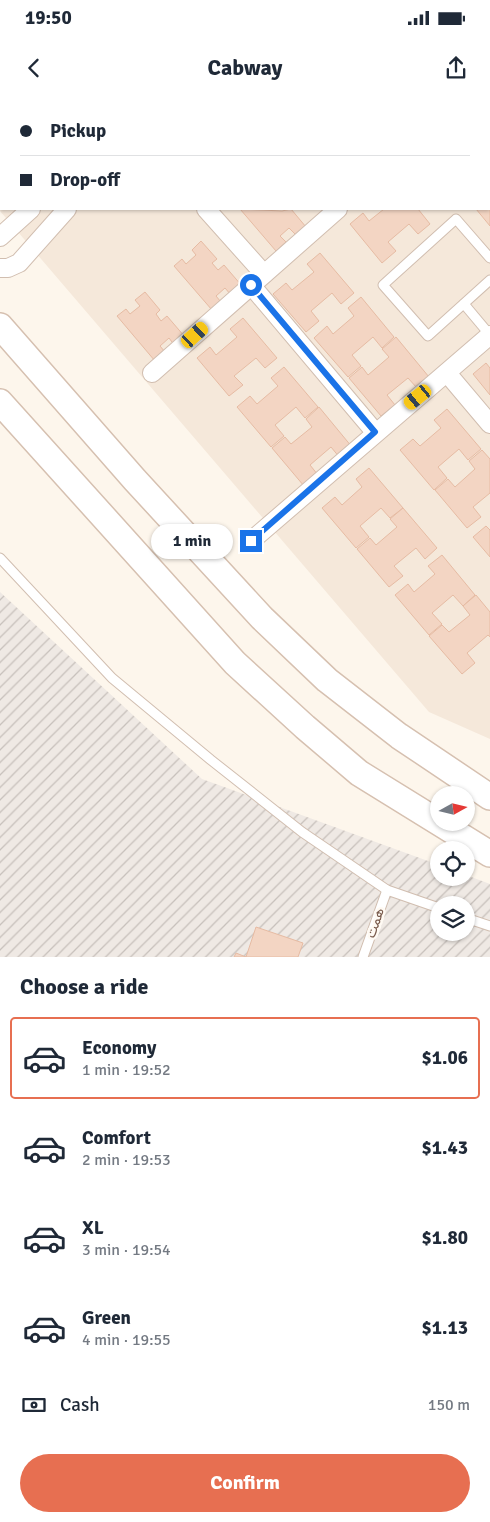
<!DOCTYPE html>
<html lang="en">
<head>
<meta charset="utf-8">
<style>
	:root { --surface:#fff; --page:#f6f6f7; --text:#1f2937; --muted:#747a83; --line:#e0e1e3; --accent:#e76f51 }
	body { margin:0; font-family:Signika,Vazirmatn,sans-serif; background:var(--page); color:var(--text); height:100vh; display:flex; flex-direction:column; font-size:19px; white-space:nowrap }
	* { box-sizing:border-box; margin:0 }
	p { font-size:16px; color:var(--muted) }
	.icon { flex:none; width:28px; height:28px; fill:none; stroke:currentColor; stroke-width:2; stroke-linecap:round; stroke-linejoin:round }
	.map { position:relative; height:857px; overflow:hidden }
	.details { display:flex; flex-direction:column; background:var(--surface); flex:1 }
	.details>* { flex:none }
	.banner { position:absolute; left:0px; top:0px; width:490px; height:110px; box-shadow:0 1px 4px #0004; display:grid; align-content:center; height:110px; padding:0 20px; background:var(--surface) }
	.needle { width:32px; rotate:82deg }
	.buttons { position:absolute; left:430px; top:686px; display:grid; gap:10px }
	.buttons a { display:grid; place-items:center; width:45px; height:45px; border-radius:50%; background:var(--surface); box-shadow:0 1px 4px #0004; font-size:25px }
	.end { position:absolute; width:22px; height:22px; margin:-11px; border:6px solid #1a73e8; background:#fff; box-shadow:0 0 0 2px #fff }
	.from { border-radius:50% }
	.bubble { position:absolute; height:35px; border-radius:18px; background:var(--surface); box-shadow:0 1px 4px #0004; font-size:16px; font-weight:800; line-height:35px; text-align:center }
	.car { position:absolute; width:15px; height:30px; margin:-15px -8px; border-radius:6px; box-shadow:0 0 4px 1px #0007; background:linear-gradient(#f5c518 24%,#345 0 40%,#f5c518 0 76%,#345 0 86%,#f5c518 0) }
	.banner b { display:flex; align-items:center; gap:18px; height:48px; font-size:19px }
	.banner b+b { border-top:1px solid var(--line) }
	.banner i { width:12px; height:12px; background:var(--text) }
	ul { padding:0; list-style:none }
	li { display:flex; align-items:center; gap:15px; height:82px; margin:0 10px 8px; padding:0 10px; border:2px solid transparent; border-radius:5px }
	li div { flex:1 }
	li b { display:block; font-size:19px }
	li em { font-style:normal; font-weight:800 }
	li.active { border-color:var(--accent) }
	li>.icon { width:45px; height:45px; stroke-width:1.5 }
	h2 { padding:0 20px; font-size:22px; line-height:60px }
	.pay { display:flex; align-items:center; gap:12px; height:55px; padding:0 20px; font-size:19px }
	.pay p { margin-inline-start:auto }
	.button { display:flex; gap:10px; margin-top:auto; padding:10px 20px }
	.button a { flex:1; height:58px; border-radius:30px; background:var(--accent); color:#fff; font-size:20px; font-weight:800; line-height:58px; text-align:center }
	.status { display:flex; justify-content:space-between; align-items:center; height:35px; padding:0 25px; background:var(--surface); direction:ltr }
	.status svg { height:14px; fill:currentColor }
	header { display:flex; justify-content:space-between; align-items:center; height:65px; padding:0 20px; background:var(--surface); font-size:22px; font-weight:800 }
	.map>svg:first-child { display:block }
</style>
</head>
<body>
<div class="status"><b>19:50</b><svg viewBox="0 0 49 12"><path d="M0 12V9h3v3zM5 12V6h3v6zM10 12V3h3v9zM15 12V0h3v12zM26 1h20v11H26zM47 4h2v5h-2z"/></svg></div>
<header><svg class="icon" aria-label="back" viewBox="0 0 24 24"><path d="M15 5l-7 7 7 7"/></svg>Cabway<svg class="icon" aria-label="share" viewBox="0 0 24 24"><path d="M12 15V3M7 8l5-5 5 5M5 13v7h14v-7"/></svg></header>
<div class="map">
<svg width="490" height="857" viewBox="0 0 490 857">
	<defs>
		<pattern id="industrial-furrows" width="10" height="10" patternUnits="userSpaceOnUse" patternTransform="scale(1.25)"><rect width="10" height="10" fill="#efe9e4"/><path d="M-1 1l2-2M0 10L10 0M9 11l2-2" fill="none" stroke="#c7c0bb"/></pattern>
	</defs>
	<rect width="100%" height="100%" fill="#fdf6ec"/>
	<path fill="#f5e8da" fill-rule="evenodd" d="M0,0H490V639L429,612L0,111ZM1,1H489V109H1Z"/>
	<path fill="url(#industrial-furrows)" fill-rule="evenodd" d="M0,492L202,679L439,765V778H466V775L490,784V857H0ZM439,805H466V832H439Z"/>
	<g fill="#f3d5c3" stroke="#e6bba3">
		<path d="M259,0H298L299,1H257Z"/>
		<path d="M373,0H395L396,1H371Z"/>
		<path d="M489,36L490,37V63L489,61Z"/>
		<path d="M489,98H490V126L476,109H489Z"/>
		<path d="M240,109L282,111L291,109L306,127L296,135L289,128L280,136L286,142L276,151Z"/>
		<path d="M384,109H418L430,124L418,134L409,124L388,142L396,151L382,163L350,124L363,113L369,121Z"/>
		<path d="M201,141L217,159L212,163L218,170L224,165L242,186L231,195L225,188L216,196L221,202L212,210L174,166L182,159L186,164L196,155L192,150Z"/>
		<path d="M320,153L354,193L341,204L332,193L311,211L319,221L306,232L273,194L286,183L292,190L314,172L307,164Z"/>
		<path d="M145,192L160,210L156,214L161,221L167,216L185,237L175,246L169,238L160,246L165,252L155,261L117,216L126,209L130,214L140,206L135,200Z"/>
		<path d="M361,197L394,237L382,248L373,237L352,255L361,266L348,277L314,238L327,226L333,234L354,216L348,208Z"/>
		<path d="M243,218L277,258L265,268L256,258L234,276L243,285L229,296L197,258L210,247L216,255L237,237L230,229Z"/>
		<path d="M396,237L429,277L417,288L408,278L387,295L395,305L381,316L349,278L362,267L368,275L389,257L382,249Z"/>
		<path d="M486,263L490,268V295L473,274Z"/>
		<path d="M284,267L318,307L305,318L296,307L275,325L284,336L271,347L237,307L250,296L257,304L278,286L271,278Z"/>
		<path d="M319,307L352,347L340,358L331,347L310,365L318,375L304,386L272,348L285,337L291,344L312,327L306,319Z"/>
		<path d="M447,309L481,349L468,360L459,349L438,367L447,378L434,390L400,350L413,339L420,346L441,328L434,320Z"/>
		<path d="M482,350L490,359V393L473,407L481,417L467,428L435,390L448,379L455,387L475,369L469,361Z"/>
		<path d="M369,368L403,408L390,418L381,408L360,426L369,437L356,448L322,408L335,397L342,405L362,387L356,379Z"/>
		<path d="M403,408L437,448L425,459L416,448L394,466L403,476L389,487L357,449L370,438L376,445L397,427L390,419Z"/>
		<path d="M486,426L490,430V457L473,437Z"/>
		<path d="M442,455L475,495L463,506L453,495L432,513L442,524L429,535L395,495L408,484L414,492L435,474L428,466Z"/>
		<path d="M476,495L490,512V537L488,535L467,553L475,563L462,574L429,536L442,525L449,532L470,515L463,506Z"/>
		<path d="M256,827L303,843L298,857H234L236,853L246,857Z"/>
	</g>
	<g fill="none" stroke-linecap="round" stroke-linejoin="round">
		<defs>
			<g id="lane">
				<path d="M490,158L456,119L383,185L428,236L490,180"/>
				<path d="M464,204L490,235"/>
				<path d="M0,458L112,578L211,660L302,732L387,790L439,808"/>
				<path d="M466,818L490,826"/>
				<path d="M363,857L387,790"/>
			</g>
			<g id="street">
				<path d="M106,0L107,1"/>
				<path d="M430,0L431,1"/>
				<path d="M150,1L151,0"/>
				<path d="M186,1L187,0"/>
				<path d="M460,1L462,0"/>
				<path d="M206,109L264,174"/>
				<path d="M0,137L31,109"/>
				<path d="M0,168H8L19,163L67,109"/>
				<path d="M251,185L375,332"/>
				<path d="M152,273L338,109"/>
				<path d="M447,273L490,324"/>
				<path d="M251,441L490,235"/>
			</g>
			<g id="secondary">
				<path d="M0,226L135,380L262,518L327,580L399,636L490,697"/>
				<path d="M0,302L235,563L305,627L359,673L490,754"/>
			</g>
		</defs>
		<use href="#lane" stroke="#d1beb0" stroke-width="11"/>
		<use href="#street" stroke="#d1beb0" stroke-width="20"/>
		<use href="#secondary" stroke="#d6c0b0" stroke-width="28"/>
		<use href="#lane" stroke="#fff" stroke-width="9"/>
		<use href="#street" stroke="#fff" stroke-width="18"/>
		<use href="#secondary" stroke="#fff" stroke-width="25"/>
	</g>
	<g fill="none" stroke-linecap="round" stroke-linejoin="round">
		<path stroke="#1a73e8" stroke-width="6" d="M251,441L375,332L251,185"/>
	</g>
	<g text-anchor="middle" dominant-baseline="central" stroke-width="5" stroke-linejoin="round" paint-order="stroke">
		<g font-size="14" fill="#7a5c4d" stroke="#fffaf3">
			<text transform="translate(375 823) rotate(-71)">همت</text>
		</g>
	</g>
</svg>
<div class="buttons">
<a><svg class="needle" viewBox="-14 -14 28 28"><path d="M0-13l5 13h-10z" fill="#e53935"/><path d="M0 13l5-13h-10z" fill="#747a83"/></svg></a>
<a><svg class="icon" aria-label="locate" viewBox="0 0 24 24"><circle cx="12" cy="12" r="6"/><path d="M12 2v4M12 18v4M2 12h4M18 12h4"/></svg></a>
<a><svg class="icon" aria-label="layers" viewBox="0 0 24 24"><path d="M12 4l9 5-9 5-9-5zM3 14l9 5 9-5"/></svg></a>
</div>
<i class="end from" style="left:251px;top:185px"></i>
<i class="end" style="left:251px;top:441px"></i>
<div class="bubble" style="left:151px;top:424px;width:82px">1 min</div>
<i class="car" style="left:195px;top:235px;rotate:48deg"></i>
<i class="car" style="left:418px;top:297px;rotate:231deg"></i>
<div class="banner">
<b><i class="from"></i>Pickup</b>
<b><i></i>Drop-off</b>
</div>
</div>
<section class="details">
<h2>Choose a ride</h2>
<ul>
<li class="active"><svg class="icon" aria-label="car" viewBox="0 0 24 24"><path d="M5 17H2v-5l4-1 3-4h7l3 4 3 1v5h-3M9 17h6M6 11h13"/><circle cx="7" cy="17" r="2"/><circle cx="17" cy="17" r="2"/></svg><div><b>Economy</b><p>1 min · 19:52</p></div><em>$1.06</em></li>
<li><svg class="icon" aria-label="car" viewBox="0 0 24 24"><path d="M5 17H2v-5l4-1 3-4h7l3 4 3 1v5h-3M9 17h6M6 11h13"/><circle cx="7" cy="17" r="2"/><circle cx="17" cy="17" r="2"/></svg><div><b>Comfort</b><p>2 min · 19:53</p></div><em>$1.43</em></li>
<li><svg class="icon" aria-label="car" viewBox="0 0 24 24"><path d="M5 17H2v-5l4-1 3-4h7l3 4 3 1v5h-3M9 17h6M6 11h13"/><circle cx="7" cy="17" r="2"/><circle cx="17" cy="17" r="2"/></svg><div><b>XL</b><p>3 min · 19:54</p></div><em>$1.80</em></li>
<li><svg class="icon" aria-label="car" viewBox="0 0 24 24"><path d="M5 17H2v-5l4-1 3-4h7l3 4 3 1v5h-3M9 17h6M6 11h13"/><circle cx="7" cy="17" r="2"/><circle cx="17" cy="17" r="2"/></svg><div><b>Green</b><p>4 min · 19:55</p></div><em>$1.13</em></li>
</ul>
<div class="pay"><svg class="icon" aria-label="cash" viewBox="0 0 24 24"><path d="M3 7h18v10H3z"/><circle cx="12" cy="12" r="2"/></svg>Cash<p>150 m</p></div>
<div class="button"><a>Confirm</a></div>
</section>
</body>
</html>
